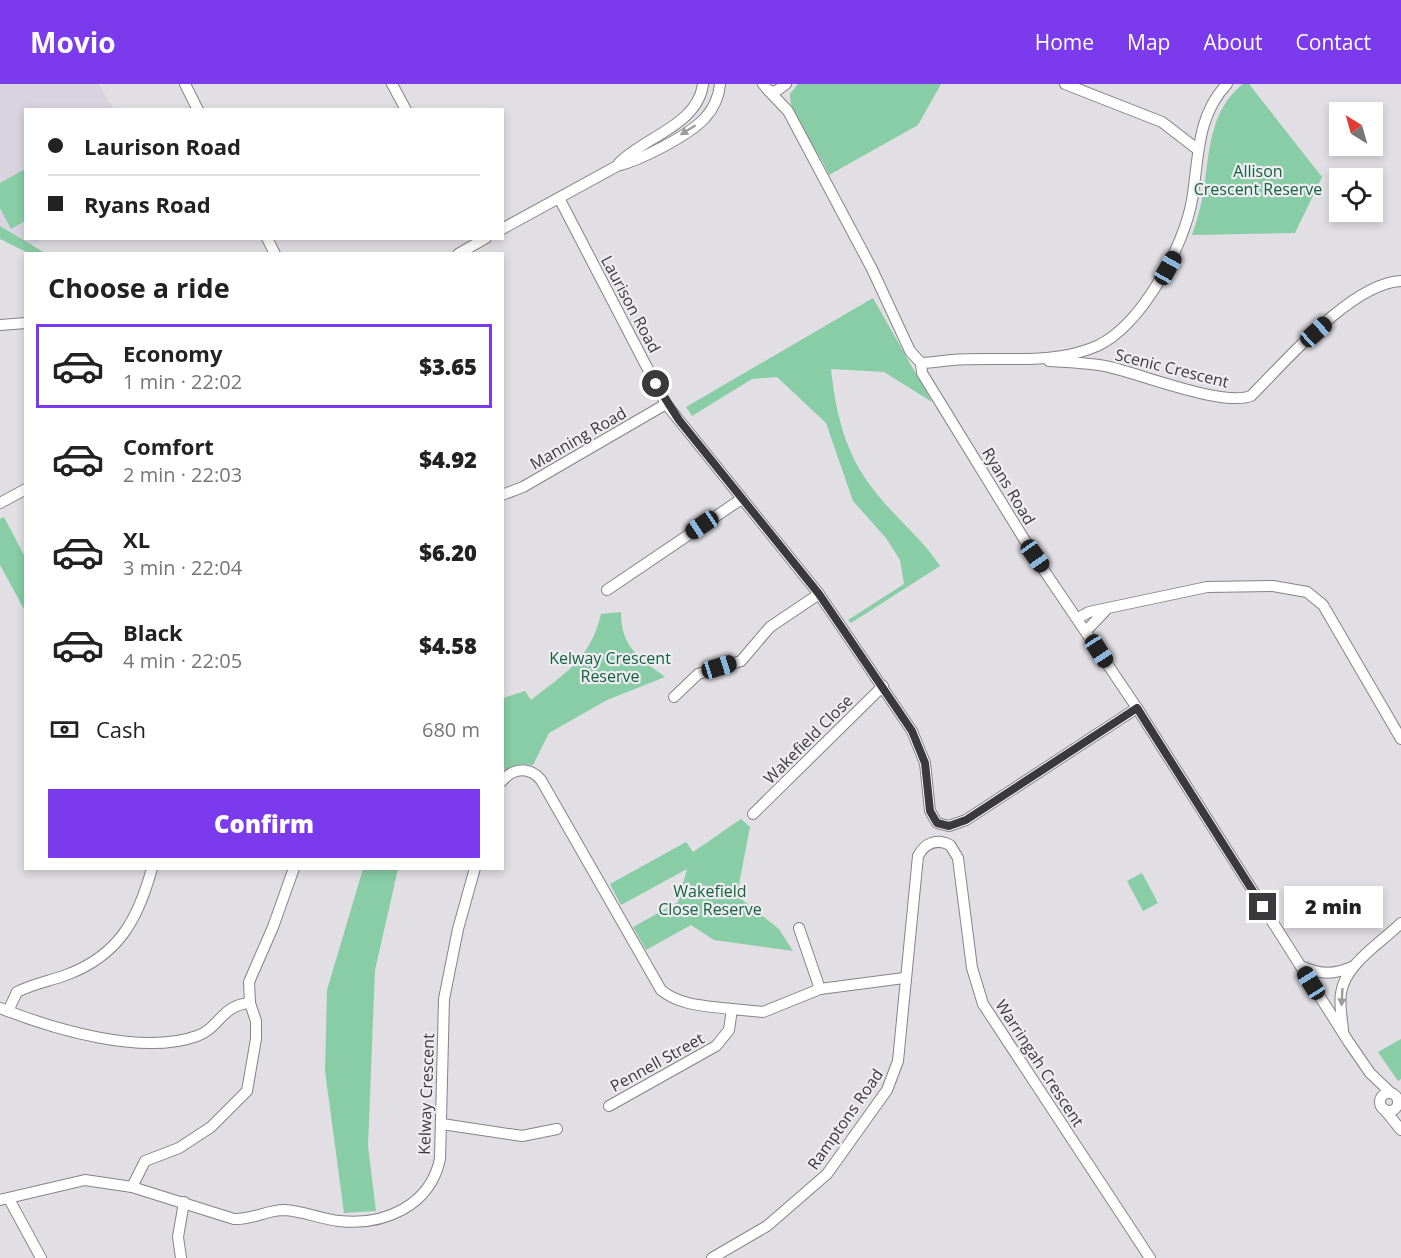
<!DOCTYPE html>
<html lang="en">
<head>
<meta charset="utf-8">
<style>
	:root { --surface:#fff; --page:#f2f2f2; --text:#222; --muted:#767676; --line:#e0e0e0; --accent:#7c3aed }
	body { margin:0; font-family:"Open Sans",sans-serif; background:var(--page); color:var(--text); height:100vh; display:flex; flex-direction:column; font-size:22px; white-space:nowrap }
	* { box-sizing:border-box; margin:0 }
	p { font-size:20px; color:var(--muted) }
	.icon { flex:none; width:33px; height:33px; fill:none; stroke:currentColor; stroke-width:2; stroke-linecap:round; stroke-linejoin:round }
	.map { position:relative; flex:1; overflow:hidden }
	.sheet { position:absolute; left:24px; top:168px; width:480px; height:618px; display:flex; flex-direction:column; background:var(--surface); border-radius:0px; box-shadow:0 3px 9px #0003 }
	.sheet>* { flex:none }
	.hud { position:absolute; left:24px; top:24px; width:480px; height:132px; border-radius:0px; box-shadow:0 3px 9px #0003; display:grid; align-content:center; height:132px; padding:0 24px; background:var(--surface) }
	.needle { width:39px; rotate:323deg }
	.tools { position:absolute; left:1329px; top:18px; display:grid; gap:12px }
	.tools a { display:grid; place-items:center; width:54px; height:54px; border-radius:0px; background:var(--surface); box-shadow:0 3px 9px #0003; font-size:30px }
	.end { position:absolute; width:27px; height:27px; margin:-14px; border:8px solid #3a393b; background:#fff; box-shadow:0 0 0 3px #fff }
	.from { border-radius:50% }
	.bubble { position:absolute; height:42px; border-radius:0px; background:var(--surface); box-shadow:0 3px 9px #0003; font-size:20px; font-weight:800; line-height:42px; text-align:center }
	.car { position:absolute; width:18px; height:36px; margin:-18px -9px; border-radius:8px; box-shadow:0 0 4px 2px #0007; background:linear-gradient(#222 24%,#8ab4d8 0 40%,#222 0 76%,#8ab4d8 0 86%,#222 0) }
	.hud b { display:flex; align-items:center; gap:21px; height:57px; font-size:22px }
	.hud b+b { border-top:2px solid var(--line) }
	.hud i { width:15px; height:15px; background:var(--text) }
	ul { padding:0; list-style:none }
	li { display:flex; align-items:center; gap:18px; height:84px; margin:0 12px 9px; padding:0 12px; border:3px solid transparent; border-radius:0px }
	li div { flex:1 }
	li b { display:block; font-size:22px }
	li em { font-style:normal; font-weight:800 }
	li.selected { border-color:var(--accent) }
	li>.icon { width:54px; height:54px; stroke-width:1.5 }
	h2 { padding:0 24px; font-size:27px; line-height:72px }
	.pay { display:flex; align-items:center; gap:15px; height:66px; padding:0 24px; font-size:22px }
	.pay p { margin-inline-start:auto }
	.primary-button { display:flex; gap:12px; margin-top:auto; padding:12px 24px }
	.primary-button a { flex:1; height:69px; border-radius:0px; background:var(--accent); color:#fff; font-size:24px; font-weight:800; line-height:69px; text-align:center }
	header { display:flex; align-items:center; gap:36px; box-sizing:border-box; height:84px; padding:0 30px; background:var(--accent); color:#fff }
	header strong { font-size:28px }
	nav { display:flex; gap:33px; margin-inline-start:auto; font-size:21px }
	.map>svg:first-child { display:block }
</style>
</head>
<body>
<header>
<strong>Movio</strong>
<nav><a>Home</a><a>Map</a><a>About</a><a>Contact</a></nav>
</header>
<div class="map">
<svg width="1401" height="1174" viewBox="0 0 1401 1174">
	<rect width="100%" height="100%" fill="#e1dfe4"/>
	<path fill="#d9d3df" d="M0,0H99L113,25L26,26V154L43,155L30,161L0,142Z"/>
	<g fill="#88cda6">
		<path d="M798,0H941L918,41L829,91C819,64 790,41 790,10Z"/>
		<path d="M1243,0H1249L1322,93L1295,149L1192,151C1197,137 1201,121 1204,106C1209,69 1210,25 1243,0Z"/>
		<path d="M25,85V137L11,145L0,124V99Z"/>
		<path d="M0,142L45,169H28L0,155Z"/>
		<path d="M873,214L932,318L884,288L831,285C836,330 845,369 873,405C894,433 921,453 940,482L851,539L848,536L904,500L900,476L886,454L853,417L826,339L777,293L752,295L692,332L686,323Z"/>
		<path d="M4,433L25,473V527L0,481V435Z"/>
		<path d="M621,528C621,564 639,573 665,593L607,616L549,649L533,681L521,680L503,686V614L525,607L531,616C565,589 590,576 601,530Z"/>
		<path d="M741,735L750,743L738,805L740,814L779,845L793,867L714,856L691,841L646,866L633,843L678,818L687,785L621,821L610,800L686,758L693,768Z"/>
		<path d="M363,785H398L375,886L368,1062L376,1127L344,1129L325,987L327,906Z"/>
		<path d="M1142,789L1158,819L1143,827L1127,797Z"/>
		<path d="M1401,955V995L1398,997L1378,968Z"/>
	</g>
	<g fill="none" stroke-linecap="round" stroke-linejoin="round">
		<defs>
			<g id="minor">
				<path d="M185,0L198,26"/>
				<path d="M392,0L406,26"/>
				<path d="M763,0L768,6L775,8L786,0"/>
				<path d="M1065,0L1162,38L1197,65"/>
				<path d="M768,6L788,27L872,185L910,267L921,279L922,289L1035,473L1137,624L1348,957L1370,989L1391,1009"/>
				<path d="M619,79C644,53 698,41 703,0"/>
				<path d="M559,114L666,320L819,510L912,647L925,679L930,727L937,739L949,742L966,736L1137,624"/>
				<path d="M502,145L617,82C641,76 688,52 705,34C713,25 719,12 720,0"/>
				<path d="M267,154L275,170"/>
				<path d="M458,170L486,154"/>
				<path d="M0,241L26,239"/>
				<path d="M1049,277C1068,278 1087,279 1105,282C1139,289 1222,323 1251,312C1285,278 1352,199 1401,197"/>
				<path d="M921,279C932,279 941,277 952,276C1000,272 1052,282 1097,262C1142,241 1184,162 1192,116C1199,75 1196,32 1227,0"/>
				<path d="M502,411L523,403L666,320"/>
				<path d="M0,419L26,405"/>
				<path d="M607,506L740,416"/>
				<path d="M1078,534L1089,528L1207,503L1273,502L1307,508L1323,521L1330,533L1401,655"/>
				<path d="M1086,547L1105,527"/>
				<path d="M674,613L698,590L741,577L770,543L819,510"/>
				<path d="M502,697C514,683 530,683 541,696L661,906C680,922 708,922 732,925"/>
				<path d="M753,730L883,602"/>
				<path d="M799,844L820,905"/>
				<path d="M1301,882C1321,891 1334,891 1354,882"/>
				<path d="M0,924C53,945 142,972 197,952C220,944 221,921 250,919"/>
				<path d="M8,927L17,908C32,900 50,897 66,891C118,872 138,836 152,784"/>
				<path d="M1343,946C1342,934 1339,921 1341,909C1345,880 1382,858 1401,839"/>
				<circle cx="1389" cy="1018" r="9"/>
				<path d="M609,1022L716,962L729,946L732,925L763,928L820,905L904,894"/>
				<path d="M1384,1025L1401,1046"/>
				<path d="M442,1040L522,1052L557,1045"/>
				<path d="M132,1103L234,1135C252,1136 267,1126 284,1126C303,1127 321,1135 339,1137C384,1142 430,1122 440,1075L444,915L458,845L475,784"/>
				<path d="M9,1115L41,1174"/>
				<path d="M0,1116L85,1096L132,1103L145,1077L179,1064L211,1043L247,1007L256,955V937L250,919L249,898L273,843L294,784"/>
				<path d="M181,1174L178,1153L184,1118"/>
				<path d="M712,1174L767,1142L827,1090L887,1006L898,977L918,772C925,759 936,754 950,761L958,774L972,884L983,920L1150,1174"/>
			</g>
		</defs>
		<use href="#minor" stroke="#858388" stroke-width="12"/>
		<use href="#minor" stroke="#fff" stroke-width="10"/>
	</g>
	<defs><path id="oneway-solid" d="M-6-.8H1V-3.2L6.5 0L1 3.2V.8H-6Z" transform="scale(1.5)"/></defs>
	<g fill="#9c9c9d">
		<use href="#oneway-solid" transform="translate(688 46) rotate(148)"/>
		<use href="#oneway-solid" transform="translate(1342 913) rotate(93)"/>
	</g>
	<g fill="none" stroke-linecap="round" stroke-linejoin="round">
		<path stroke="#3a393b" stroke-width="8" d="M656,300L679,336L819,510L912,647L925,679L930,727L937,739L949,742L966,736L1137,624L1263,823"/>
	</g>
	<g text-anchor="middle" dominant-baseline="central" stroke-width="4.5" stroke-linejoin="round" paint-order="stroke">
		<g font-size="16" fill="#12643f" stroke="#efecf1">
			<text x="1258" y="87">Allison<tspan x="1258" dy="18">Crescent Reserve</tspan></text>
			<text x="610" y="574">Kelway Crescent<tspan x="610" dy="18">Reserve</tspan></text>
			<text x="710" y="807">Wakefield<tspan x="710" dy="18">Close Reserve</tspan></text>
		</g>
		<g font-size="16" fill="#3a393b" stroke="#efecf1">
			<text transform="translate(631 220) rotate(62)">Laurison Road</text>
			<text transform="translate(1172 284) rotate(14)">Scenic Crescent</text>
			<text transform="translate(578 354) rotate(-30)">Manning Road</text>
			<text transform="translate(1009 402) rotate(59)">Ryans Road</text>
			<text transform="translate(808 655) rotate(-45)">Wakefield Close</text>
			<text transform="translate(657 978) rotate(-29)">Pennell Street</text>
			<text transform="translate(1040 979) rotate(57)">Warringah Crescent</text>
			<text transform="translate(426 1010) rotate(-88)">Kelway Crescent</text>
			<text transform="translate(845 1035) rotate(-55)">Ramptons Road</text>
		</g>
	</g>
</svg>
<div class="tools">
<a><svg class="needle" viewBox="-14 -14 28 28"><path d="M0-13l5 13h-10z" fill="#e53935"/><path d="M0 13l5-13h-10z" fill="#767676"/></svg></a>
<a><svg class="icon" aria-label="locate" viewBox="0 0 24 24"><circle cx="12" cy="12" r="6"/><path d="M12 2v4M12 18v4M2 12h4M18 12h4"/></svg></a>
</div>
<i class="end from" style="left:656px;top:300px"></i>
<i class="end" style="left:1263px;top:823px"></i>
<div class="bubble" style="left:1284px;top:802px;width:99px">2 min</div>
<i class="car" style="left:1168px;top:184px;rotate:29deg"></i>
<i class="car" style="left:1316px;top:248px;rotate:48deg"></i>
<i class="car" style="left:702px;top:441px;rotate:236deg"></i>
<i class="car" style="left:1035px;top:472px;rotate:145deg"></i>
<i class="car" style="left:1099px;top:567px;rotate:147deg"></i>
<i class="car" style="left:719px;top:583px;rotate:73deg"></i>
<i class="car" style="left:1311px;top:899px;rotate:328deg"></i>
<div class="hud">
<b><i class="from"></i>Laurison Road</b>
<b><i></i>Ryans Road</b>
</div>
<section class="sheet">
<h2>Choose a ride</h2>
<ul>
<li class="selected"><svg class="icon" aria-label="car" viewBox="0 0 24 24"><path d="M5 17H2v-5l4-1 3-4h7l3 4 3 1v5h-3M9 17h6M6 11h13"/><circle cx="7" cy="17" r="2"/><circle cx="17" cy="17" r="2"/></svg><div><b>Economy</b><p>1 min · 22:02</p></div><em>$3.65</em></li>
<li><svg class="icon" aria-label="car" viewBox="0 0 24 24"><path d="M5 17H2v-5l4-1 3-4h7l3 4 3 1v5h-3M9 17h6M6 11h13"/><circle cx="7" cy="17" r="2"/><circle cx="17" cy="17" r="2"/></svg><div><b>Comfort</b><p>2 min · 22:03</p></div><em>$4.92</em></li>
<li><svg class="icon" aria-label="car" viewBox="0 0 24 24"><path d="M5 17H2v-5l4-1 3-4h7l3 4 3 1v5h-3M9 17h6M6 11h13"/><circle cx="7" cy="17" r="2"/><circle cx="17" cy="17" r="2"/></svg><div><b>XL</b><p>3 min · 22:04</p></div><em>$6.20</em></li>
<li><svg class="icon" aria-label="car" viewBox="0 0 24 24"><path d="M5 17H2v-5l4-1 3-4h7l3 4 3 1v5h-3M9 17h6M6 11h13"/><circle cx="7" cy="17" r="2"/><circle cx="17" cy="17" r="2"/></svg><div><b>Black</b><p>4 min · 22:05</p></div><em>$4.58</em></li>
</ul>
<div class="pay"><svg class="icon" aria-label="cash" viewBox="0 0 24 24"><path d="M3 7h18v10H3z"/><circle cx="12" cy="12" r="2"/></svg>Cash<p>680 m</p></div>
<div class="primary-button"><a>Confirm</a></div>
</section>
</div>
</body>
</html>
